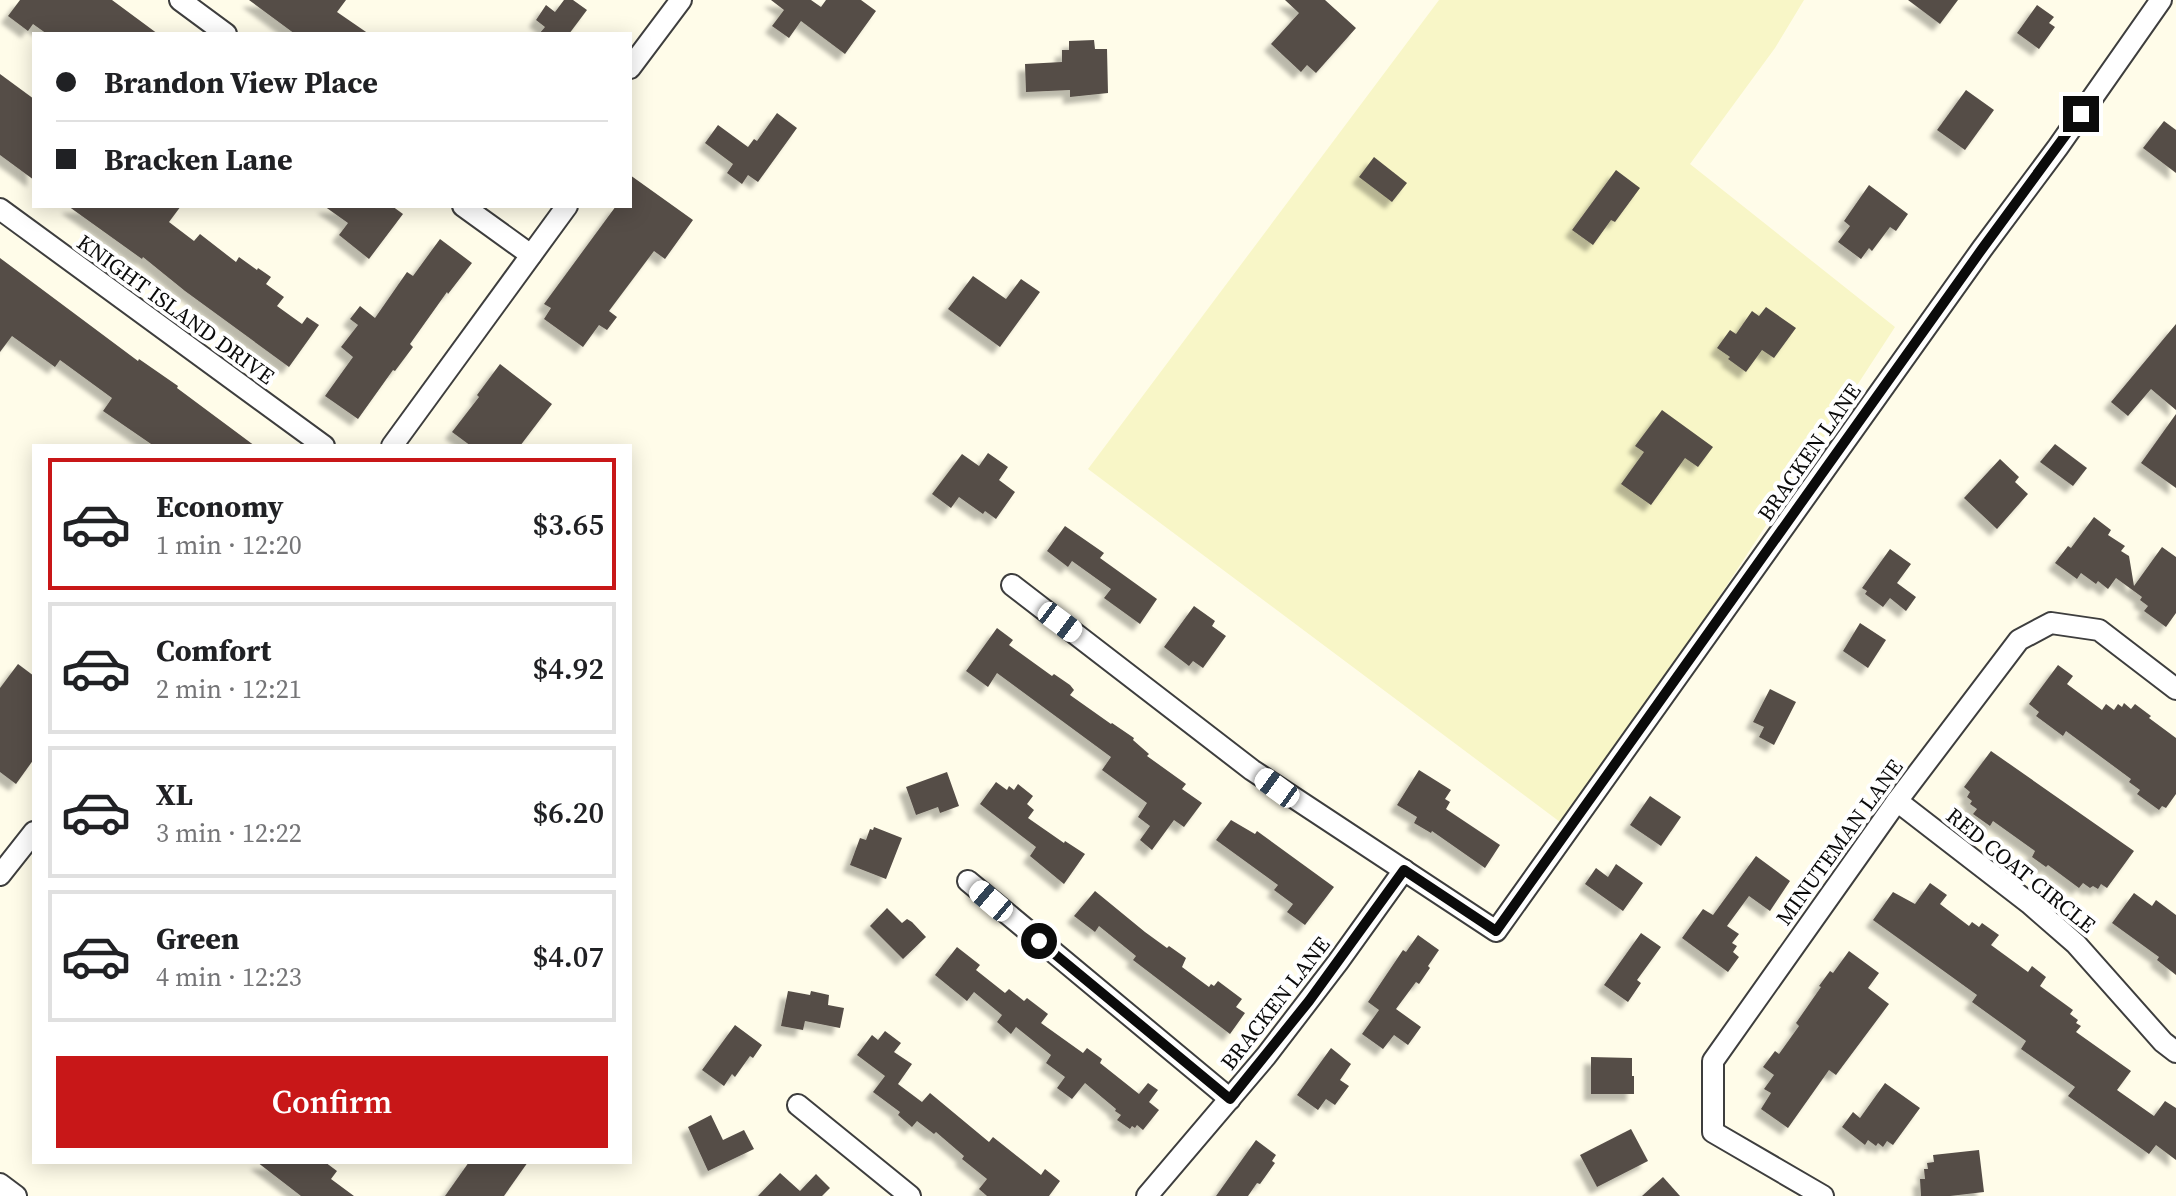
<!DOCTYPE html>
<html lang="en">
<head>
<meta charset="utf-8">
<style>
	:root { --surface:#fff; --page:#f6f6f6; --text:#202124; --muted:#757577; --line:#e0e0e0; --accent:#c81718 }
	body { margin:0; font-family:"Source Serif 4",serif; background:var(--page); color:var(--text); height:100vh; display:flex; flex-direction:column; font-size:30px; white-space:nowrap }
	* { box-sizing:border-box; margin:0 }
	p { font-size:26px; color:var(--muted) }
	.icon { flex:none; width:44px; height:44px; fill:none; stroke:currentColor; stroke-width:2; stroke-linecap:round; stroke-linejoin:round }
	.map { position:relative; flex:1; overflow:hidden }
	.details { position:absolute; left:32px; top:444px; width:600px; height:720px; display:flex; flex-direction:column; background:var(--surface); border-radius:0px; box-shadow:0 4px 20px #0003 }
	.details>* { flex:none }
	.guide { position:absolute; left:32px; top:32px; width:600px; height:176px; border-radius:0px; box-shadow:0 4px 20px #0003; display:grid; align-content:center; height:176px; padding:0 24px; background:var(--surface) }
	.end { position:absolute; width:36px; height:36px; margin:-18px; border:10px solid #0b0b0b; background:#fff; box-shadow:0 0 0 4px #fff }
	.from { border-radius:50% }
	.car { position:absolute; width:24px; height:48px; margin:-24px -12px; border-radius:10px; box-shadow:0 0 6px 2px #0007; background:linear-gradient(#fff 24%,#345 0 40%,#fff 0 76%,#345 0 86%,#fff 0) }
	.guide b { display:flex; align-items:center; gap:28px; height:76px; font-size:30px }
	.guide b+b { border-top:2px solid var(--line) }
	.guide i { width:20px; height:20px; background:var(--text) }
	ul { padding:14px 0 0; list-style:none }
	li { display:flex; align-items:center; gap:24px; height:132px; margin:0 16px 12px; padding:0 8px; border:4px solid var(--line); border-radius:0px }
	li div { flex:1 }
	li b { display:block; font-size:30px }
	li em { font-style:normal; font-weight:600 }
	li.active { border-color:var(--accent) }
	li>.icon { width:72px; height:72px; stroke-width:1.5 }
	.primary-button { display:flex; gap:16px; margin-top:auto; padding:16px 24px }
	.primary-button a { flex:1; height:92px; border-radius:0px; background:var(--accent); color:#fff; font-size:32px; font-weight:600; line-height:92px; text-align:center }
	.map>svg:first-child { display:block }
</style>
</head>
<body>
<div class="map">
<svg width="2176" height="1196" viewBox="0 0 2176 1196">
	<defs>
		<filter id="shadow"><feDropShadow dx="-7" dy="7" stdDeviation="2" flood-color="#0004"/></filter>
	</defs>
	<rect width="100%" height="100%" fill="#fffce9"/>
	<path fill="#f8f6c7" d="M1439,0H1804L1775,48L1690,164L1895,327L1703,622L1560,822L1088,469Z"/>
	<g fill="#554d47" filter="url(#shadow)">
		<path d="M20,0H112L158,34H47L33,24L28,31L8,16Z"/>
		<path d="M249,0H346L337,12L369,34H295Z"/>
		<path d="M564,0H573L587,10L569,34H539L545,27L536,20L546,5L555,12Z"/>
		<path d="M771,0H811L821,7L826,0H861L876,11L845,54L801,21L789,38L772,26L784,10Z"/>
		<path d="M1285,0H1325L1356,28L1316,73L1307,65L1301,72L1271,44L1299,13Z"/>
		<path d="M1908,0H1958L1940,24Z"/>
		<path d="M2037,5L2054,17L2049,23L2055,27L2039,49L2017,33Z"/>
		<path d="M1094,40L1095,49H1107L1108,93L1070,97V90L1026,92L1025,64L1062,62V50H1069V41Z"/>
		<path d="M0,74L34,99V180L0,155Z"/>
		<path d="M1966,90L1994,110L1965,150L1937,130Z"/>
		<path d="M777,113L797,128L758,182L748,175L742,184L727,173L733,164L705,143L718,125L748,147L754,139L757,141Z"/>
		<path d="M2164,121L2176,130V173L2143,148Z"/>
		<path d="M1374,157L1407,183L1392,202L1359,177Z"/>
		<path d="M1616,170L1640,188L1615,222L1611,220L1593,245L1572,230Z"/>
		<path d="M630,175L693,220L665,259L654,251L609,311L617,317L607,330L599,325L583,347L544,319L551,308L544,304L616,206H630Z"/>
		<path d="M1869,185L1908,214L1896,231L1890,227L1872,251L1869,248L1861,259L1838,242L1850,226L1844,221Z"/>
		<path d="M68,206H181L169,222L194,241L200,234L236,262L239,257L257,270L258,268L271,277L266,284L284,297L277,306L302,324L307,317L319,325L289,367L185,291L143,257L142,259Z"/>
		<path d="M324,206H392L403,214L369,259L339,235L348,223Z"/>
		<path d="M440,239L472,263L448,294L447,292L410,344L413,347L395,371L393,370L358,419L325,396L353,357L341,347L358,325L350,319L360,306L375,318L407,272L413,276Z"/>
		<path d="M0,258L138,361L139,359L178,386L177,388L255,446H154L103,411L112,398L60,360L55,367L12,336L0,352Z"/>
		<path d="M973,276L1006,299L1021,279L1040,292L1000,347L948,309Z"/>
		<path d="M1766,307L1796,328L1774,358L1762,350L1746,372L1728,359L1730,357L1717,348L1730,330L1736,334L1752,311L1759,316Z"/>
		<path d="M2176,324V410L2151,389L2128,416L2111,402Z"/>
		<path d="M500,364L552,404L520,446H471L452,432L479,397L477,395Z"/>
		<path d="M1662,410L1713,447L1698,467L1685,458L1651,505L1621,484L1644,452L1635,446Z"/>
		<path d="M2176,414V488L2141,463Z"/>
		<path d="M2055,444L2087,468L2073,486L2040,462Z"/>
		<path d="M988,453L1008,467L999,480L1015,492L996,519L985,511L983,514L959,497L951,508L932,494L962,454L979,466Z"/>
		<path d="M2000,459L2019,477L2015,482L2028,494L1997,529L1964,498Z"/>
		<path d="M2094,517L2111,530L2108,535L2125,546L2121,551L2129,556L2134,586L2162,547L2176,557V613L2166,627L2144,611L2148,606L2140,600L2142,597L2116,578L2108,589L2098,581L2096,584L2081,573L2077,579L2055,563L2068,546L2071,548Z"/>
		<path d="M1065,526L1104,553L1100,558L1157,599L1140,624L1104,598L1111,589L1072,561L1068,567L1047,551Z"/>
		<path d="M1890,549L1911,564L1897,583L1916,597L1906,611L1890,598L1883,607L1865,594L1867,591L1862,588Z"/>
		<path d="M1194,606L1215,621L1212,626L1226,636L1203,668L1193,661L1189,666L1164,647Z"/>
		<path d="M1860,623L1886,640L1868,668L1843,651Z"/>
		<path d="M997,628L1013,640L1009,645L1052,676L1054,674L1070,685L1074,690L1070,695L1111,724L1112,723L1134,738L1133,740L1149,754L1147,756L1186,784L1182,789L1202,803L1184,827L1174,820L1152,850L1140,840L1150,826L1138,817L1147,803L1102,770L1111,757L997,673L988,687L966,671Z"/>
		<path d="M18,664L34,676V759L16,784L0,772V688Z"/>
		<path d="M2058,665L2073,676L2067,684L2102,710L2106,704L2114,710L2118,704L2122,707L2124,703L2131,709L2135,704L2151,716L2149,718L2176,738V794L2166,808L2162,806L2159,810L2137,794L2140,790L2129,782L2131,779L2066,731L2063,736L2036,716L2039,712L2029,704Z"/>
		<path d="M1770,689L1796,702L1774,745L1759,737L1764,727L1753,722Z"/>
		<path d="M1991,751L2134,851L2107,888L2101,884L2098,889L2093,886L2090,888L2083,883L2079,888L2048,865L2046,867L2032,857L2035,851L1993,821L1990,826L1973,814L1977,809L1970,804L1972,801L1967,797L1970,792L1964,787Z"/>
		<path d="M1419,770L1451,790L1445,799L1450,802L1446,809L1500,845L1485,868L1432,831L1431,833L1414,823L1417,817L1397,805Z"/>
		<path d="M947,772L959,806L940,813L938,807L916,815L906,787Z"/>
		<path d="M996,782L1007,790L1009,786L1014,790L1018,784L1033,796L1027,804L1034,810L1028,818L1064,843L1065,841L1085,854L1064,884L1030,856L1036,847L980,804Z"/>
		<path d="M1650,796L1681,817L1661,846L1630,825Z"/>
		<path d="M1231,820L1255,834L1257,831L1334,887L1305,925L1287,912L1293,904L1274,890L1278,885L1216,840Z"/>
		<path d="M874,827L902,838L886,879L850,865L860,838L866,840L870,829L873,830Z"/>
		<path d="M1756,856L1790,881L1770,911L1749,896L1727,926L1739,934L1732,943L1737,946L1733,952L1739,957L1728,972L1682,938L1703,909L1713,915Z"/>
		<path d="M1616,864L1643,883L1623,911L1585,884L1596,868L1608,877Z"/>
		<path d="M1930,883L1947,895L1940,904L1969,926L1972,922L1979,927L1982,923L1999,935L1991,945L2028,972L2032,966L2046,977L2040,986L2073,1010L2070,1014L2078,1020L2076,1023L2081,1026L2076,1032L2131,1071L2117,1090L2154,1116L2165,1101L2176,1108V1160L2156,1145L2149,1154L2068,1096L2075,1087L2021,1049L2026,1041L1972,1002L1977,995L1873,920L1893,892L1915,904Z"/>
		<path d="M1095,891L1145,932L1167,948L1169,946L1186,958L1182,967L1209,987L1211,984L1214,986L1218,981L1242,999L1236,1007L1245,1013L1230,1034L1133,960L1136,956L1099,926L1095,932L1074,916Z"/>
		<path d="M2134,893L2152,906L2156,900L2176,915V975L2157,960L2159,957L2112,923Z"/>
		<path d="M887,908L902,923L907,919L912,922L926,937L903,959L870,926Z"/>
		<path d="M1641,933L1661,947L1637,980L1641,983L1628,1002L1604,985Z"/>
		<path d="M1418,935L1439,950L1428,966L1430,968L1419,984L1416,982L1396,1009L1421,1027L1408,1045L1394,1035L1383,1049L1362,1034L1379,1010L1368,1002L1403,950L1406,952Z"/>
		<path d="M957,947L980,965L976,970L1005,993L1009,989L1024,1001L1027,998L1048,1014L1041,1023L1083,1053L1087,1048L1102,1059L1100,1063L1139,1094L1148,1083L1158,1090L1149,1102L1159,1110L1143,1130L1137,1125L1135,1128L1132,1126L1130,1129L1117,1120L1121,1115L1115,1111L1116,1109L1085,1083L1072,1099L1057,1088L1065,1077L1046,1063L1051,1055L1016,1027L1011,1034L997,1022L1002,1015L974,992L967,1001L935,975Z"/>
		<path d="M1849,951L1879,973L1868,988L1889,1004L1836,1075L1829,1070L1788,1128L1761,1109L1771,1093L1764,1089L1774,1075L1763,1067L1775,1051L1779,1054L1799,1026L1796,1023L1821,987L1819,986L1830,971L1833,973Z"/>
		<path d="M788,991L810,995L811,991L829,995L828,1005L844,1008L840,1028L805,1021L803,1030L781,1026Z"/>
		<path d="M735,1025L762,1045L753,1058L750,1056L735,1077L732,1074L724,1086L702,1070Z"/>
		<path d="M885,1031L901,1043L894,1052L912,1064L898,1084L922,1102L930,1093L989,1142L993,1137L1041,1175L1045,1169L1060,1181L1049,1196H987L979,1189L987,1179L962,1159L964,1156L936,1132L934,1134L917,1121L912,1127L898,1115L900,1112L873,1092L885,1076L857,1055L872,1035L878,1040Z"/>
		<path d="M1331,1048L1351,1064L1340,1080L1349,1086L1335,1105L1326,1099L1318,1110L1297,1095Z"/>
		<path d="M1591,1057L1632,1058V1076H1634V1094H1591Z"/>
		<path d="M1885,1083L1920,1108L1893,1145L1887,1141L1883,1147L1878,1143L1876,1146L1868,1140L1865,1145L1842,1127L1853,1112L1860,1118Z"/>
		<path d="M711,1115L723,1140L744,1130L754,1149L708,1171L688,1127Z"/>
		<path d="M1631,1129L1648,1161L1597,1187L1580,1155Z"/>
		<path d="M1256,1140L1276,1155L1272,1161L1275,1163L1260,1184L1257,1183L1248,1196H1216Z"/>
		<path d="M1979,1150L1984,1192L1950,1196H1921L1920,1179H1925L1924,1169H1928L1927,1163L1934,1162L1933,1155Z"/>
		<path d="M257,1162H325L337,1171L331,1179L354,1196H301Z"/>
		<path d="M469,1162H528L504,1196H445Z"/>
		<path d="M780,1173L800,1191L816,1174L830,1188L822,1196H758Z"/>
		<path d="M1663,1177L1680,1196H1642Z"/>
	</g>
	<g fill="none" stroke-linecap="round" stroke-linejoin="round">
		<defs>
			<g id="minor">
				<path d="M180,0L226,34"/>
				<path d="M630,68L681,0"/>
				<path d="M463,206L531,255"/>
				<path d="M0,209L324,446"/>
				<path d="M392,446L567,206"/>
				<path d="M1012,585L1252,770L1496,931L1982,249L2058,147L2161,0"/>
				<path d="M1897,801L2029,903L2076,944L2163,1042L2176,1052"/>
				<path d="M0,875L34,832"/>
				<path d="M968,881L1230,1099"/>
				<path d="M798,1105L910,1196"/>
				<path d="M0,1184L16,1196"/>
				<path d="M1147,1196L1266,1056L1338,962L1404,870"/>
				<path d="M1823,1196L1713,1132V1061L1897,801L2019,640L2051,623L2099,630L2176,689"/>
			</g>
		</defs>
		<use href="#minor" stroke="#3e3e3e" stroke-width="24"/>
		<use href="#minor" stroke="#fff" stroke-width="20"/>
	</g>
	<g fill="none" stroke-linecap="round" stroke-linejoin="round">
		<path stroke="#0b0b0b" stroke-width="10" d="M1039,941L1230,1099L1309,1001L1404,870L1496,931L1982,249L2081,114"/>
	</g>
	<g text-anchor="middle" dominant-baseline="central" stroke-width="8" stroke-linejoin="round" paint-order="stroke">
		<g font-size="22" fill="#0b0b0b" stroke="#fff">
			<text transform="translate(176 309) rotate(36)">KNIGHT ISLAND DRIVE</text>
			<text transform="translate(1809 452) rotate(-55)">BRACKEN LANE</text>
			<text transform="translate(1839 842) rotate(-54)">MINUTEMAN LANE</text>
			<text transform="translate(2021 870) rotate(39)">RED COAT CIRCLE</text>
			<text transform="translate(1275 1003) rotate(-52)">BRACKEN LANE</text>
		</g>
	</g>
</svg>
<i class="end from" style="left:1039px;top:941px"></i>
<i class="end" style="left:2081px;top:114px"></i>
<i class="car" style="left:1060px;top:622px;rotate:127deg"></i>
<i class="car" style="left:1277px;top:788px;rotate:306deg"></i>
<i class="car" style="left:991px;top:901px;rotate:310deg"></i>
<div class="guide">
<b><i class="from"></i>Brandon View Place</b>
<b><i></i>Bracken Lane</b>
</div>
<section class="details">
<ul>
<li class="active"><svg class="icon" aria-label="car" viewBox="0 0 24 24"><path d="M5 17H2v-5l4-1 3-4h7l3 4 3 1v5h-3M9 17h6M6 11h13"/><circle cx="7" cy="17" r="2"/><circle cx="17" cy="17" r="2"/></svg><div><b>Economy</b><p>1 min · 12:20</p></div><em>$3.65</em></li>
<li><svg class="icon" aria-label="car" viewBox="0 0 24 24"><path d="M5 17H2v-5l4-1 3-4h7l3 4 3 1v5h-3M9 17h6M6 11h13"/><circle cx="7" cy="17" r="2"/><circle cx="17" cy="17" r="2"/></svg><div><b>Comfort</b><p>2 min · 12:21</p></div><em>$4.92</em></li>
<li><svg class="icon" aria-label="car" viewBox="0 0 24 24"><path d="M5 17H2v-5l4-1 3-4h7l3 4 3 1v5h-3M9 17h6M6 11h13"/><circle cx="7" cy="17" r="2"/><circle cx="17" cy="17" r="2"/></svg><div><b>XL</b><p>3 min · 12:22</p></div><em>$6.20</em></li>
<li><svg class="icon" aria-label="car" viewBox="0 0 24 24"><path d="M5 17H2v-5l4-1 3-4h7l3 4 3 1v5h-3M9 17h6M6 11h13"/><circle cx="7" cy="17" r="2"/><circle cx="17" cy="17" r="2"/></svg><div><b>Green</b><p>4 min · 12:23</p></div><em>$4.07</em></li>
</ul>
<div class="primary-button"><a>Confirm</a></div>
</section>
</div>
</body>
</html>
